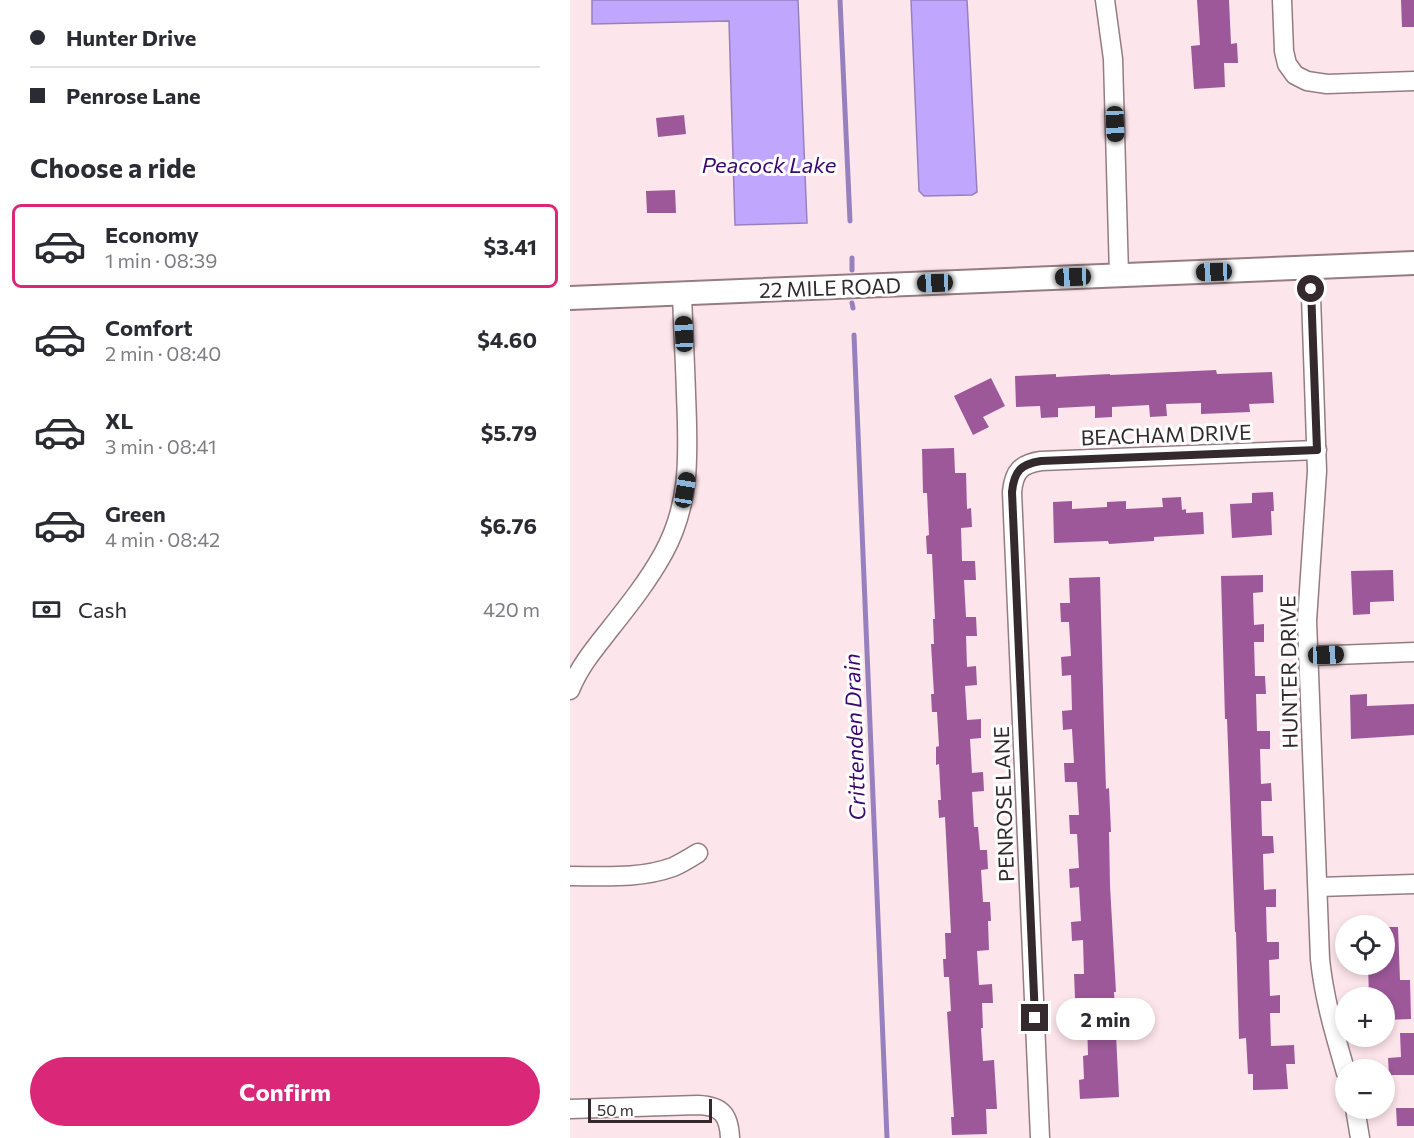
<!DOCTYPE html>
<html lang="en">
<head>
<meta charset="utf-8">
<style>
	:root { --surface:#fff; --page:#f2f2f3; --text:#2b2b33; --muted:#7c7c81; --line:#e1e1e2; --accent:#db2777 }
	body { margin:0; font-family:Commissioner,sans-serif; background:var(--page); color:var(--text); height:100vh; display:flex; flex-direction:column; font-size:22px; white-space:nowrap }
	* { box-sizing:border-box; margin:0 }
	p { font-size:20px; color:var(--muted) }
	.icon { flex:none; width:33px; height:33px; fill:none; stroke:currentColor; stroke-width:2; stroke-linecap:round; stroke-linejoin:round }
	.map { position:relative; flex:1; overflow:hidden }
	.side { display:flex; flex-direction:column; background:var(--surface); width:570px }
	.side>* { flex:none }
	.guide { display:grid; align-content:center; height:132px; padding:0 30px; background:var(--surface) }
	.fabs { position:absolute; left:765px; top:915px; display:grid; gap:12px }
	.fabs a { display:grid; place-items:center; width:60px; height:60px; border-radius:50%; background:var(--surface); box-shadow:0 3px 9px #0003; font-size:30px }
	.scale { position:absolute; left:18px; bottom:15px; width:124px; box-sizing:border-box; padding-left:6px; border:3px solid #34292c; border-top:0; font-size:16px; line-height:21px; white-space:nowrap; color:#34292c; -webkit-text-stroke:4px #fff; paint-order:stroke }
	.end { position:absolute; width:27px; height:27px; margin:-14px; border:8px solid #34292c; background:#fff; box-shadow:0 0 0 3px #fff }
	.from { border-radius:50% }
	.bubble { position:absolute; height:42px; border-radius:21px; background:var(--surface); box-shadow:0 3px 9px #0003; font-size:20px; font-weight:700; line-height:42px; text-align:center }
	.car { position:absolute; width:18px; height:36px; margin:-18px -9px; border-radius:8px; box-shadow:0 0 4px 2px #0007; background:linear-gradient(#222 24%,#8ab4d8 0 40%,#222 0 76%,#8ab4d8 0 86%,#222 0) }
	.guide b { display:flex; align-items:center; gap:21px; height:57px; font-size:22px }
	.guide b+b { border-top:2px solid var(--line) }
	.guide i { width:15px; height:15px; background:var(--text) }
	ul { padding:0; list-style:none }
	li { display:flex; align-items:center; gap:18px; height:84px; margin:0 12px 9px; padding:0 18px; border:3px solid transparent; border-radius:9px }
	li div { flex:1 }
	li b { display:block; font-size:22px }
	li em { font-style:normal; font-weight:700 }
	li.active { border-color:var(--accent) }
	li>.icon { width:54px; height:54px; stroke-width:1.5 }
	h2 { padding:0 30px; font-size:27px; line-height:72px }
	.pay { display:flex; align-items:center; gap:15px; height:66px; padding:0 30px; font-size:22px }
	.pay p { margin-inline-start:auto }
	.action { display:flex; gap:12px; margin-top:auto; padding:12px 30px }
	.action a { flex:1; height:69px; border-radius:36px; background:var(--accent); color:#fff; font-size:24px; font-weight:700; line-height:69px; text-align:center }
	main { display:flex; flex:1; min-height:0 }
	.map>svg:first-child { display:block }
</style>
</head>
<body>
<main>
<section class="side">
<div class="guide">
<b><i class="from"></i>Hunter Drive</b>
<b><i></i>Penrose Lane</b>
</div>
<h2>Choose a ride</h2>
<ul>
<li class="active"><svg class="icon" aria-label="car" viewBox="0 0 24 24"><path d="M5 17H2v-5l4-1 3-4h7l3 4 3 1v5h-3M9 17h6M6 11h13"/><circle cx="7" cy="17" r="2"/><circle cx="17" cy="17" r="2"/></svg><div><b>Economy</b><p>1 min · 08:39</p></div><em>$3.41</em></li>
<li><svg class="icon" aria-label="car" viewBox="0 0 24 24"><path d="M5 17H2v-5l4-1 3-4h7l3 4 3 1v5h-3M9 17h6M6 11h13"/><circle cx="7" cy="17" r="2"/><circle cx="17" cy="17" r="2"/></svg><div><b>Comfort</b><p>2 min · 08:40</p></div><em>$4.60</em></li>
<li><svg class="icon" aria-label="car" viewBox="0 0 24 24"><path d="M5 17H2v-5l4-1 3-4h7l3 4 3 1v5h-3M9 17h6M6 11h13"/><circle cx="7" cy="17" r="2"/><circle cx="17" cy="17" r="2"/></svg><div><b>XL</b><p>3 min · 08:41</p></div><em>$5.79</em></li>
<li><svg class="icon" aria-label="car" viewBox="0 0 24 24"><path d="M5 17H2v-5l4-1 3-4h7l3 4 3 1v5h-3M9 17h6M6 11h13"/><circle cx="7" cy="17" r="2"/><circle cx="17" cy="17" r="2"/></svg><div><b>Green</b><p>4 min · 08:42</p></div><em>$6.76</em></li>
</ul>
<div class="pay"><svg class="icon" aria-label="cash" viewBox="0 0 24 24"><path d="M3 7h18v10H3z"/><circle cx="12" cy="12" r="2"/></svg>Cash<p>420 m</p></div>
<div class="action"><a>Confirm</a></div>
</section>
<div class="map">
<svg width="844" height="1138" viewBox="0 0 844 1138">
	<rect width="100%" height="100%" fill="#fce5eb"/>
	<g fill="#c1a6fd" stroke="#9780be" stroke-width="1.5">
		<path d="M22,0H228L237,223L165,225L159,21L22,24Z"/>
		<path d="M341,0H397L407,192L402,195L354,196L349,191Z"/>
	</g>
	<g fill="none" stroke-linecap="round" stroke-linejoin="round">
		<g stroke="#9780be" stroke-width="5">
			<path d="M270,0L280,221"/>
			<path d="M282,258V270"/>
			<path d="M282,303L283,308"/>
			<path d="M284,335L317,1138"/>
		</g>
	</g>
	<g fill="#9d589a">
		<path d="M627,0H659L661,44L667,43L668,63H654L655,87L624,89L621,46L630,45Z"/>
		<path d="M831,0H844V27H832Z"/>
		<path d="M114,115L116,134L88,137L86,118Z"/>
		<path d="M105,190L106,213H77L76,191Z"/>
		<path d="M646,370L647,374L702,372L704,403L679,404L680,412L631,414V403L596,404L597,416L580,417L579,405L542,407V417L525,418V406L488,408V417L471,418L470,406L446,407L445,376L486,374V377L540,374V375Z"/>
		<path d="M421,378L435,406L413,417L419,427L403,435L384,396Z"/>
		<path d="M384,448L385,473H396L397,509L401,508L402,527L391,528L392,561H405L406,580H394L396,617H406L407,636H396L397,667L406,666L407,685L395,686L397,720L411,719V738L400,739L402,773L413,772L414,791L402,792L404,827H408L410,850H417L418,869L411,870L413,902H420L421,921H418L419,950L407,951L409,985L422,984L423,1003H412L413,1028H411L413,1061L424,1060L427,1109H416L417,1134L382,1135L381,1117H384L377,1012L381,1011L379,977H374L373,959H376L375,933H381L375,817L369,818L368,800H371L369,764L366,765V747L369,746L367,712H362L361,694H364L361,644H364L363,619H365L362,554H357L356,536L359,535L357,493H353L352,449Z"/>
		<path d="M703,492L704,511H701L702,535L662,538L660,504L682,503V493Z"/>
		<path d="M611,497L612,510L616,509V513L633,512L634,534L584,537V541L539,544L538,541L484,543L483,502L502,501V509L537,507V502L556,501V509L593,507L592,498Z"/>
		<path d="M823,570L824,601L800,602V614L783,615L781,571Z"/>
		<path d="M693,575V592L683,593L684,625L694,624V642H684L685,676H695L696,694H686L687,731H700V749H690L691,784L701,783L702,801H691L692,836H703L704,853L693,854L694,890L706,889V907H696L697,942H709V959L699,960L700,996L710,995V1013H700L701,1046L724,1045L725,1064H716L718,1089L683,1090V1074H678L676,1038L669,1039L666,932H665L663,879L657,719H655L651,576Z"/>
		<path d="M530,577L534,728L536,789L539,788L541,832H539L540,886L546,992H544L549,1097L510,1099L509,1080L514,1079L513,1056L518,1055L517,1021H506L504,974H514L513,940L502,941L501,922L511,921L509,887L500,888L499,869L509,868L507,834H500L499,815H509L507,782H495L494,763H504L502,729L493,730L492,711L502,710L501,675L492,676L491,657L501,656L499,622H491L490,603H500L499,578Z"/>
		<path d="M797,694V706L844,704V735L781,739L780,695Z"/>
		<path d="M814,927H828L830,980H840L841,1019L814,1020V998H799L798,964H814Z"/>
		<path d="M830,1033H844V1075H819L818,1058L831,1057Z"/>
		<path d="M826,1108H844V1126H827Z"/>
	</g>
	<g fill="none" stroke-linecap="round" stroke-linejoin="round">
		<defs>
			<g id="minor">
				<path d="M535,0L543,59L549,275"/>
				<path d="M712,0L714,51L717,64L725,75L737,81L757,84L844,81"/>
				<path d="M740,267L747,471L737,621L750,959C754,999 765,1035 776,1073"/>
				<path d="M738,656L844,652"/>
				<path d="M0,690C9,667 25,648 40,629C59,605 78,581 93,554C122,502 118,451 116,394C115,360 113,327 112,293"/>
				<path d="M0,876C34,876 70,879 103,867C112,863 120,858 128,853"/>
				<path d="M748,887L844,884"/>
				<path d="M785,1108L790,1138"/>
				<path d="M0,1109L128,1105C151,1106 159,1114 160,1138"/>
				<path d="M470,1138L442,492C444,471 451,464 471,461L747,450"/>
			</g>
			<path id="tertiary" d="M0,298L844,263"/>
		</defs>
		<use href="#minor" stroke="#957c83" stroke-width="21"/>
		<use href="#tertiary" stroke="#957c83" stroke-width="26"/>
		<use href="#minor" stroke="#fff" stroke-width="18"/>
		<use href="#tertiary" stroke="#fff" stroke-width="22"/>
	</g>
	<g fill="none" stroke-linecap="round" stroke-linejoin="round">
		<path stroke="#34292c" stroke-width="8" d="M465,1018L442,492C444,471 451,464 471,461L747,450L741,289"/>
	</g>
	<g text-anchor="middle" dominant-baseline="central" stroke-width="6" stroke-linejoin="round" paint-order="stroke">
		<g font-size="21" fill="#34292c" stroke="#fff">
			<text transform="translate(260 287) rotate(-2)">22 MILE ROAD</text>
			<text transform="translate(596 434) rotate(-2)">BEACHAM DRIVE</text>
			<text transform="translate(718 672) rotate(-91)">HUNTER DRIVE</text>
			<text transform="translate(433 804) rotate(-92)">PENROSE LANE</text>
		</g>
		<g font-size="22" font-style="italic" fill="#3b066f" stroke="#fff">
			<text x="199" y="164">Peacock Lake</text>
			<text transform="translate(284 737) rotate(-92)">Crittenden Drain</text>
		</g>
	</g>
</svg>
<div class="fabs">
<a><svg class="icon" aria-label="locate" viewBox="0 0 24 24"><circle cx="12" cy="12" r="6"/><path d="M12 2v4M12 18v4M2 12h4M18 12h4"/></svg></a>
<a>+</a>
<a>−</a>
</div>
<div class="scale">50 m</div>
<i class="end from" style="left:741px;top:289px"></i>
<i class="end" style="left:465px;top:1018px"></i>
<div class="bubble" style="left:486px;top:998px;width:99px">2 min</div>
<i class="car" style="left:545px;top:124px;rotate:178deg"></i>
<i class="car" style="left:644px;top:272px;rotate:268deg"></i>
<i class="car" style="left:503px;top:277px;rotate:268deg"></i>
<i class="car" style="left:365px;top:283px;rotate:268deg"></i>
<i class="car" style="left:114px;top:334px;rotate:358deg"></i>
<i class="car" style="left:115px;top:490px;rotate:10deg"></i>
<i class="car" style="left:756px;top:655px;rotate:88deg"></i>
</div>
</main>
</body>
</html>
